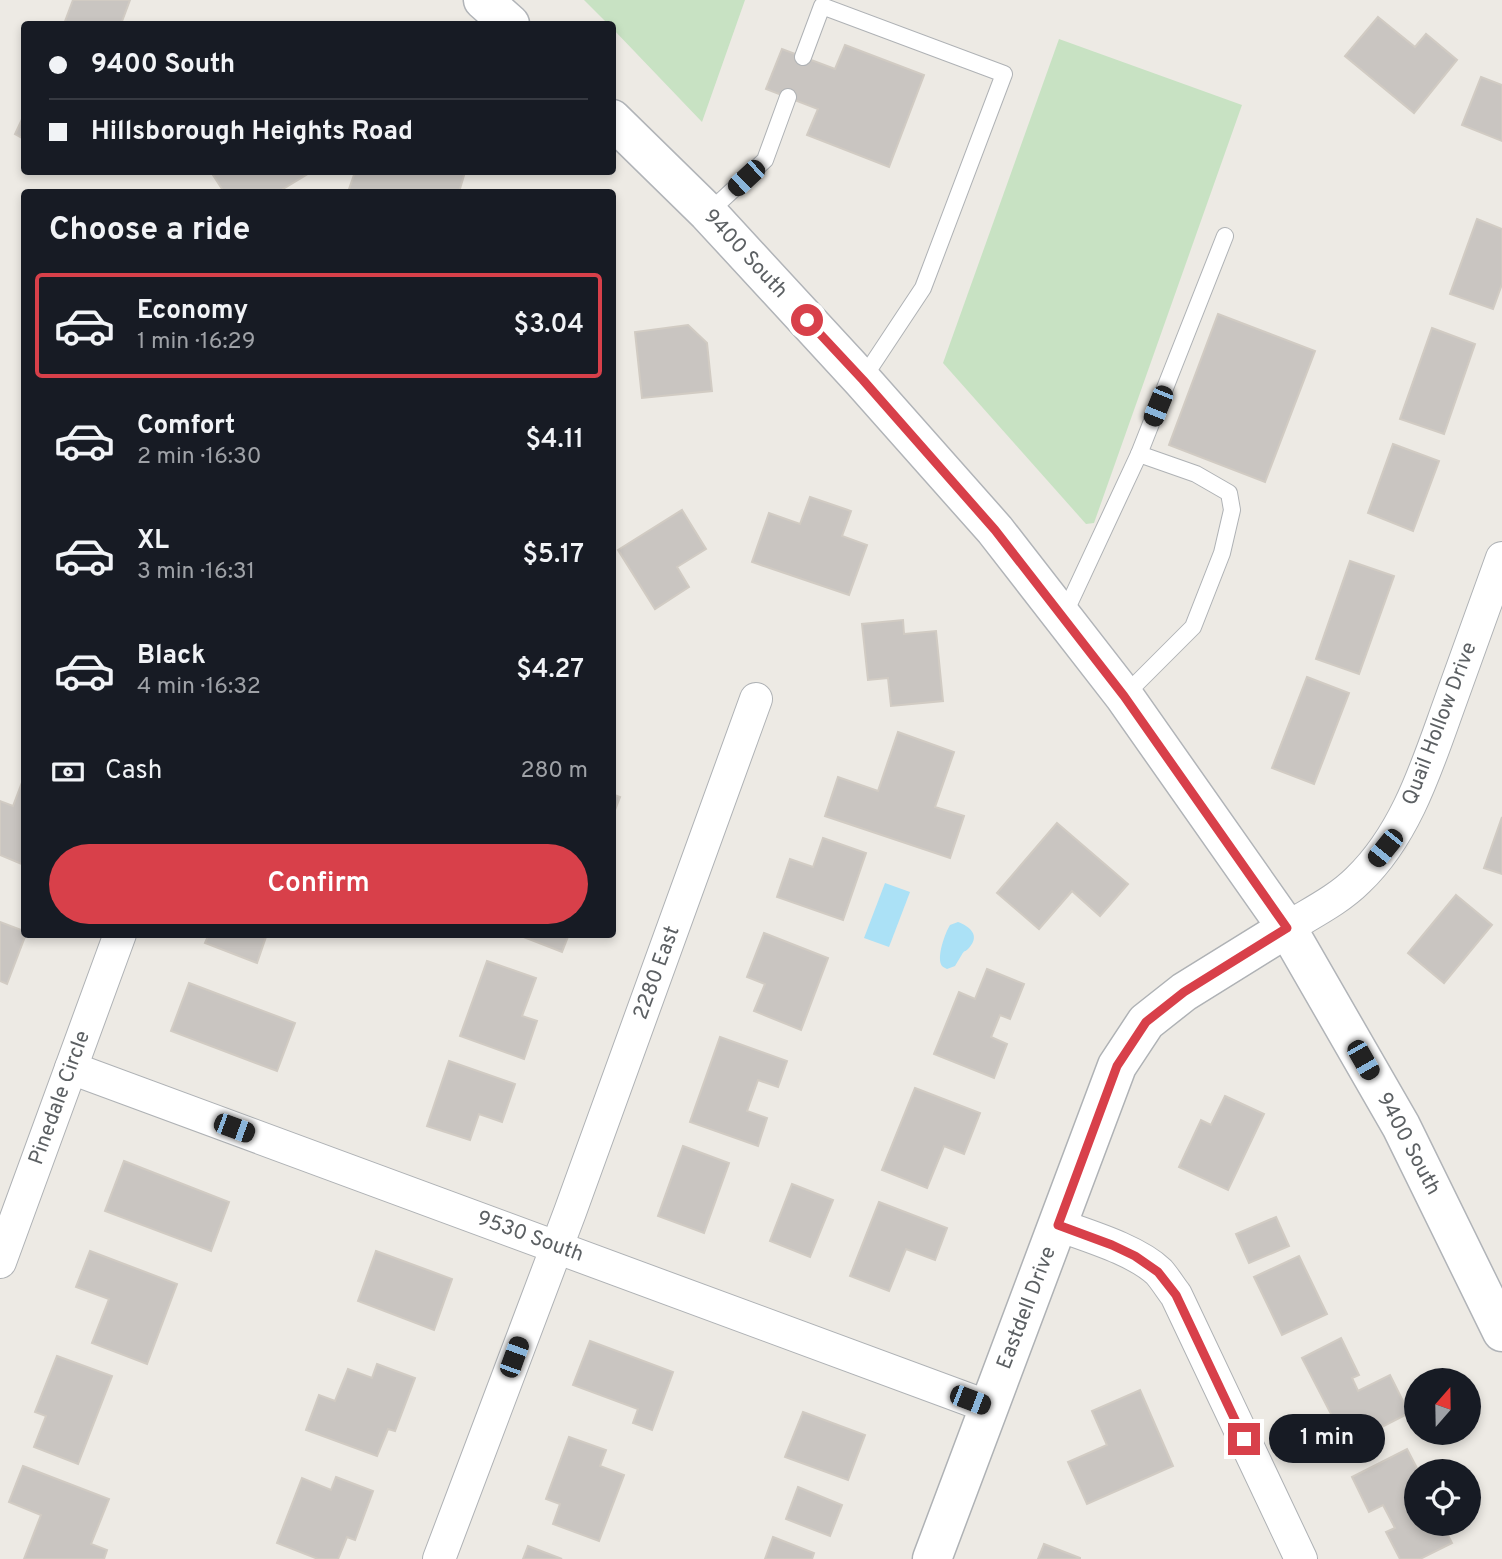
<!DOCTYPE html>
<html lang="en">
<head>
<meta charset="utf-8">
<style>
	:root { --surface:#171b24; --page:#242831; --text:#f1f3f6; --muted:#9ea1a6; --line:#363941; --accent:#d8404a }
	body { margin:0; font-family:Overpass,sans-serif; background:var(--page); color:var(--text); height:100vh; display:flex; flex-direction:column; font-size:26px; white-space:nowrap }
	* { box-sizing:border-box; margin:0 }
	p { font-size:23px; color:var(--muted) }
	.icon { flex:none; width:38px; height:38px; fill:none; stroke:currentColor; stroke-width:2; stroke-linecap:round; stroke-linejoin:round }
	.map { position:relative; flex:1; overflow:hidden }
	.panel { position:absolute; left:21px; top:189px; width:595px; height:749px; display:flex; flex-direction:column; background:var(--surface); border-radius:7px; box-shadow:0 4px 10px #0003 }
	.panel>* { flex:none }
	.banner { position:absolute; left:21px; top:21px; width:595px; height:154px; border-radius:7px; box-shadow:0 4px 10px #0003; display:grid; align-content:center; height:154px; padding:0 28px; background:var(--surface) }
	.needle { width:46px; rotate:20deg }
	.tools { position:absolute; left:1404px; top:1368px; display:grid; gap:14px }
	.tools a { display:grid; place-items:center; width:77px; height:77px; border-radius:50%; background:var(--surface); box-shadow:0 4px 10px #0003; font-size:35px }
	.end { position:absolute; width:32px; height:32px; margin:-16px; border:9px solid #d8404a; background:#fff; box-shadow:0 0 0 4px #fff }
	.from { border-radius:50% }
	.bubble { position:absolute; height:49px; border-radius:24px; background:var(--surface); box-shadow:0 4px 10px #0003; font-size:23px; font-weight:600; line-height:49px; text-align:center }
	.car { position:absolute; width:21px; height:42px; margin:-21px -10px; border-radius:9px; box-shadow:0 0 5px 2px #0007; background:linear-gradient(#222 24%,#8ab4d8 0 40%,#222 0 76%,#8ab4d8 0 86%,#222 0) }
	.banner b { display:flex; align-items:center; gap:24px; height:66px; font-size:26px }
	.banner b+b { border-top:2px solid var(--line) }
	.banner i { width:18px; height:18px; background:var(--text) }
	ul { padding:0; list-style:none }
	li { display:flex; align-items:center; gap:21px; height:105px; margin:0 14px 10px; padding:0 14px; border:4px solid transparent; border-radius:7px }
	li div { flex:1 }
	li b { display:block; font-size:26px }
	li em { font-style:normal; font-weight:600 }
	li.current { border-color:var(--accent) }
	li>.icon { width:63px; height:63px; stroke-width:1.5 }
	h2 { padding:0 28px; font-size:32px; line-height:84px }
	.pay { display:flex; align-items:center; gap:18px; height:77px; padding:0 28px; font-size:26px }
	.pay p { margin-inline-start:auto }
	.button { display:flex; gap:14px; margin-top:auto; padding:14px 28px }
	.button a { flex:1; height:80px; border-radius:42px; background:var(--accent); color:#fff; font-size:28px; font-weight:600; line-height:80px; text-align:center }
	.map>svg:first-child { display:block }
</style>
</head>
<body>
<div class="map">
<svg width="1502" height="1559" viewBox="0 0 1502 1559">
	<rect width="100%" height="100%" fill="#edeae4"/>
	<g fill="#c8e2c3">
		<path d="M584,0H745L702,122L613,29L612,24H608Z"/>
		<path d="M1059,39L1242,105L1094,523L1086,524L943,363Z"/>
	</g>
	<g fill="#abe1f6">
		<path d="M885,883L910,892L889,947L864,938Z"/>
		<path d="M958,922C969,926 981,935 969,948C963,954 966,948 961,956C959,959 957,963 955,966L947,969C945,968 943,967 942,966C936,958 945,933 950,925Z"/>
	</g>
	<g fill="#c9c5c1" stroke="#d1cbc3" stroke-width="2">
		<path d="M73,0H130L121,24H64Z"/>
		<path d="M1378,17L1415,47L1426,34L1457,60L1414,113L1345,56Z"/>
		<path d="M845,45L924,75L889,167L807,135L818,109L766,89L782,49L835,69Z"/>
		<path d="M1481,77L1502,85V141L1462,125Z"/>
		<path d="M24,115V139L15,134Z"/>
		<path d="M211,172H311L278,192H224Z"/>
		<path d="M355,172H465L459,192H348Z"/>
		<path d="M1477,219L1502,229V284L1493,309L1450,294Z"/>
		<path d="M1218,314L1315,351L1265,482L1169,445Z"/>
		<path d="M688,325L707,343L712,391L642,398L635,332Z"/>
		<path d="M1432,328L1475,344L1444,434L1400,419Z"/>
		<path d="M1393,444L1439,461L1413,531L1368,513Z"/>
		<path d="M810,497L851,511L842,536L867,545L849,595L752,562L769,513L800,524Z"/>
		<path d="M682,510L706,549L677,567L689,587L655,609L618,550Z"/>
		<path d="M1350,561L1394,576L1359,674L1316,659Z"/>
		<path d="M903,620L904,634L936,631L943,701L891,706L888,678L868,680L862,624Z"/>
		<path d="M1307,677L1349,693L1314,784L1272,768Z"/>
		<path d="M898,732L954,752L935,807L964,816L950,858L825,816L838,777L878,791Z"/>
		<path d="M24,777V865L0,855V801L13,806Z"/>
		<path d="M612,794L620,797L612,818Z"/>
		<path d="M1502,817V874L1484,868Z"/>
		<path d="M1057,823L1128,884L1100,916L1072,891L1039,929L997,893Z"/>
		<path d="M823,838L866,853L843,920L777,897L790,859L813,867Z"/>
		<path d="M1456,895L1492,925L1444,983L1408,953Z"/>
		<path d="M0,922L24,931L26,934L7,984L0,981Z"/>
		<path d="M764,933L828,958L801,1030L754,1011L765,984L747,977Z"/>
		<path d="M209,934H267L257,963L205,943Z"/>
		<path d="M516,934H569L562,952Z"/>
		<path d="M487,961L536,978L522,1016L537,1021L524,1059L460,1036Z"/>
		<path d="M987,969L1024,984L1010,1019L1000,1015L991,1037L1007,1044L994,1078L934,1054L959,992L975,999Z"/>
		<path d="M189,983L295,1023L277,1071L171,1031Z"/>
		<path d="M720,1037L787,1061L778,1087L758,1080L747,1111L767,1118L758,1146L690,1122Z"/>
		<path d="M449,1061L515,1084L502,1122L479,1114L470,1140L427,1126Z"/>
		<path d="M915,1088L980,1113L964,1154L944,1146L927,1188L882,1170Z"/>
		<path d="M1225,1096L1264,1114L1228,1190L1179,1167L1201,1120L1211,1125Z"/>
		<path d="M683,1146L729,1163L704,1233L658,1216Z"/>
		<path d="M124,1161L229,1202L211,1251L105,1211Z"/>
		<path d="M792,1184L833,1200L810,1257L770,1241Z"/>
		<path d="M879,1202L947,1228L935,1260L906,1249L889,1291L850,1276Z"/>
		<path d="M1276,1217L1289,1246L1249,1263L1236,1234Z"/>
		<path d="M90,1251L177,1284L147,1364L92,1343L109,1299L76,1287Z"/>
		<path d="M376,1251L452,1279L434,1330L358,1301Z"/>
		<path d="M1299,1256L1327,1314L1282,1335L1254,1277Z"/>
		<path d="M1341,1338L1359,1375L1352,1378L1358,1391L1390,1375L1409,1413L1347,1445L1302,1358Z"/>
		<path d="M590,1341L673,1372L652,1430L633,1423L638,1409L573,1385Z"/>
		<path d="M57,1356L112,1376L78,1464L34,1447L46,1416L35,1412Z"/>
		<path d="M377,1364L415,1378L395,1431L388,1429L377,1456L306,1430L319,1395L335,1401L348,1369L372,1378Z"/>
		<path d="M1140,1390L1173,1466L1087,1504L1068,1462L1107,1445L1092,1411Z"/>
		<path d="M803,1412L865,1435L848,1480L785,1457Z"/>
		<path d="M569,1437L606,1450L600,1466L624,1475L599,1541L553,1524L560,1504L546,1499Z"/>
		<path d="M1407,1449L1419,1472H1416V1524H1442L1452,1543L1420,1559H1400L1386,1532L1395,1528L1383,1505L1369,1512L1352,1477Z"/>
		<path d="M23,1466L109,1499L91,1544L107,1550L104,1559H24L41,1515L9,1502Z"/>
		<path d="M336,1477L373,1491L355,1540L347,1537L338,1559H318L277,1543L302,1478L331,1490Z"/>
		<path d="M798,1487L842,1505L830,1536L786,1519Z"/>
		<path d="M773,1537L814,1553L812,1559H765Z"/>
		<path d="M1044,1544L1080,1558V1559H1038Z"/>
		<path d="M528,1546L562,1559H523Z"/>
	</g>
	<g fill="none" stroke-linecap="round" stroke-linejoin="round">
		<defs>
			<g id="service">
				<path d="M803,57L822,6L1004,74L923,288L862,380"/>
				<path d="M708,213L765,160L788,97"/>
				<path d="M1139,454L1225,236"/>
				<path d="M1063,617L1139,454L1196,474L1229,493L1232,510L1222,553L1193,627L1124,696"/>
			</g>
			<g id="minor">
				<path d="M1287,928C1311,913 1338,900 1358,880C1406,834 1427,766 1449,705C1467,656 1484,607 1502,558"/>
				<path d="M71,1068L989,1407"/>
				<path d="M1058,1225C1088,1236 1136,1250 1159,1272C1165,1279 1170,1287 1176,1295L1301,1559"/>
				<path d="M0,1262L120,934"/>
				<path d="M439,1559L570,1212L756,699"/>
			</g>
			<path id="tertiary" d="M932,1559L1117,1066L1146,1022L1184,992L1287,928"/>
			<g id="secondary">
				<path d="M483,0L510,24"/>
				<path d="M612,119L708,213L862,380L995,530L1124,696L1287,928L1401,1126L1502,1332"/>
			</g>
		</defs>
		<use href="#service" stroke="#afb2b5" stroke-width="18"/>
		<use href="#minor" stroke="#afb2b5" stroke-width="34"/>
		<use href="#tertiary" stroke="#afb2b5" stroke-width="41"/>
		<use href="#secondary" stroke="#b1b4b8" stroke-width="41"/>
		<use href="#service" stroke="#fff" stroke-width="16"/>
		<use href="#minor" stroke="#fff" stroke-width="32"/>
		<use href="#tertiary" stroke="#fff" stroke-width="38"/>
		<use href="#secondary" stroke="#fff" stroke-width="38"/>
	</g>
	<g fill="none" stroke-linecap="round" stroke-linejoin="round">
		<path stroke="#d8404a" stroke-width="9" d="M807,320L863,380L995,530L1124,696L1287,928L1184,992L1146,1022L1117,1066L1058,1225L1112,1245L1135,1256L1158,1272L1176,1295L1244,1439"/>
	</g>
	<g text-anchor="middle" dominant-baseline="central" stroke-width="5" stroke-linejoin="round" paint-order="stroke">
		<g font-size="21" fill="#5c6063" stroke="#fff">
			<text transform="translate(745 254) rotate(47)">9400 South</text>
			<text transform="translate(1440 724) rotate(-69)">Quail Hollow Drive</text>
			<text transform="translate(657 973) rotate(-70)">2280 East</text>
			<text transform="translate(60 1098) rotate(-70)">Pinedale Circle</text>
			<text transform="translate(1408 1144) rotate(62)">9400 South</text>
			<text transform="translate(530 1237) rotate(20)">9530 South</text>
			<text transform="translate(1027 1308) rotate(-69)">Eastdell Drive</text>
		</g>
	</g>
</svg>
<div class="tools">
<a><svg class="needle" viewBox="-14 -14 28 28"><path d="M0-13l5 13h-10z" fill="#e53935"/><path d="M0 13l5-13h-10z" fill="#9ea1a6"/></svg></a>
<a><svg class="icon" aria-label="locate" viewBox="0 0 24 24"><circle cx="12" cy="12" r="6"/><path d="M12 2v4M12 18v4M2 12h4M18 12h4"/></svg></a>
</div>
<i class="end from" style="left:807px;top:320px"></i>
<i class="end" style="left:1244px;top:1439px"></i>
<div class="bubble" style="left:1269px;top:1414px;width:116px">1 min</div>
<i class="car" style="left:746px;top:178px;rotate:227deg"></i>
<i class="car" style="left:1158px;top:406px;rotate:202deg"></i>
<i class="car" style="left:1385px;top:848px;rotate:219deg"></i>
<i class="car" style="left:1363px;top:1060px;rotate:150deg"></i>
<i class="car" style="left:234px;top:1128px;rotate:110deg"></i>
<i class="car" style="left:514px;top:1357px;rotate:20deg"></i>
<i class="car" style="left:970px;top:1400px;rotate:111deg"></i>
<div class="banner">
<b><i class="from"></i>9400 South</b>
<b><i></i>Hillsborough Heights Road</b>
</div>
<section class="panel">
<h2>Choose a ride</h2>
<ul>
<li class="current"><svg class="icon" aria-label="car" viewBox="0 0 24 24"><path d="M5 17H2v-5l4-1 3-4h7l3 4 3 1v5h-3M9 17h6M6 11h13"/><circle cx="7" cy="17" r="2"/><circle cx="17" cy="17" r="2"/></svg><div><b>Economy</b><p>1 min · 16:29</p></div><em>$3.04</em></li>
<li><svg class="icon" aria-label="car" viewBox="0 0 24 24"><path d="M5 17H2v-5l4-1 3-4h7l3 4 3 1v5h-3M9 17h6M6 11h13"/><circle cx="7" cy="17" r="2"/><circle cx="17" cy="17" r="2"/></svg><div><b>Comfort</b><p>2 min · 16:30</p></div><em>$4.11</em></li>
<li><svg class="icon" aria-label="car" viewBox="0 0 24 24"><path d="M5 17H2v-5l4-1 3-4h7l3 4 3 1v5h-3M9 17h6M6 11h13"/><circle cx="7" cy="17" r="2"/><circle cx="17" cy="17" r="2"/></svg><div><b>XL</b><p>3 min · 16:31</p></div><em>$5.17</em></li>
<li><svg class="icon" aria-label="car" viewBox="0 0 24 24"><path d="M5 17H2v-5l4-1 3-4h7l3 4 3 1v5h-3M9 17h6M6 11h13"/><circle cx="7" cy="17" r="2"/><circle cx="17" cy="17" r="2"/></svg><div><b>Black</b><p>4 min · 16:32</p></div><em>$4.27</em></li>
</ul>
<div class="pay"><svg class="icon" aria-label="cash" viewBox="0 0 24 24"><path d="M3 7h18v10H3z"/><circle cx="12" cy="12" r="2"/></svg>Cash<p>280 m</p></div>
<div class="button"><a>Confirm</a></div>
</section>
</div>
</body>
</html>
